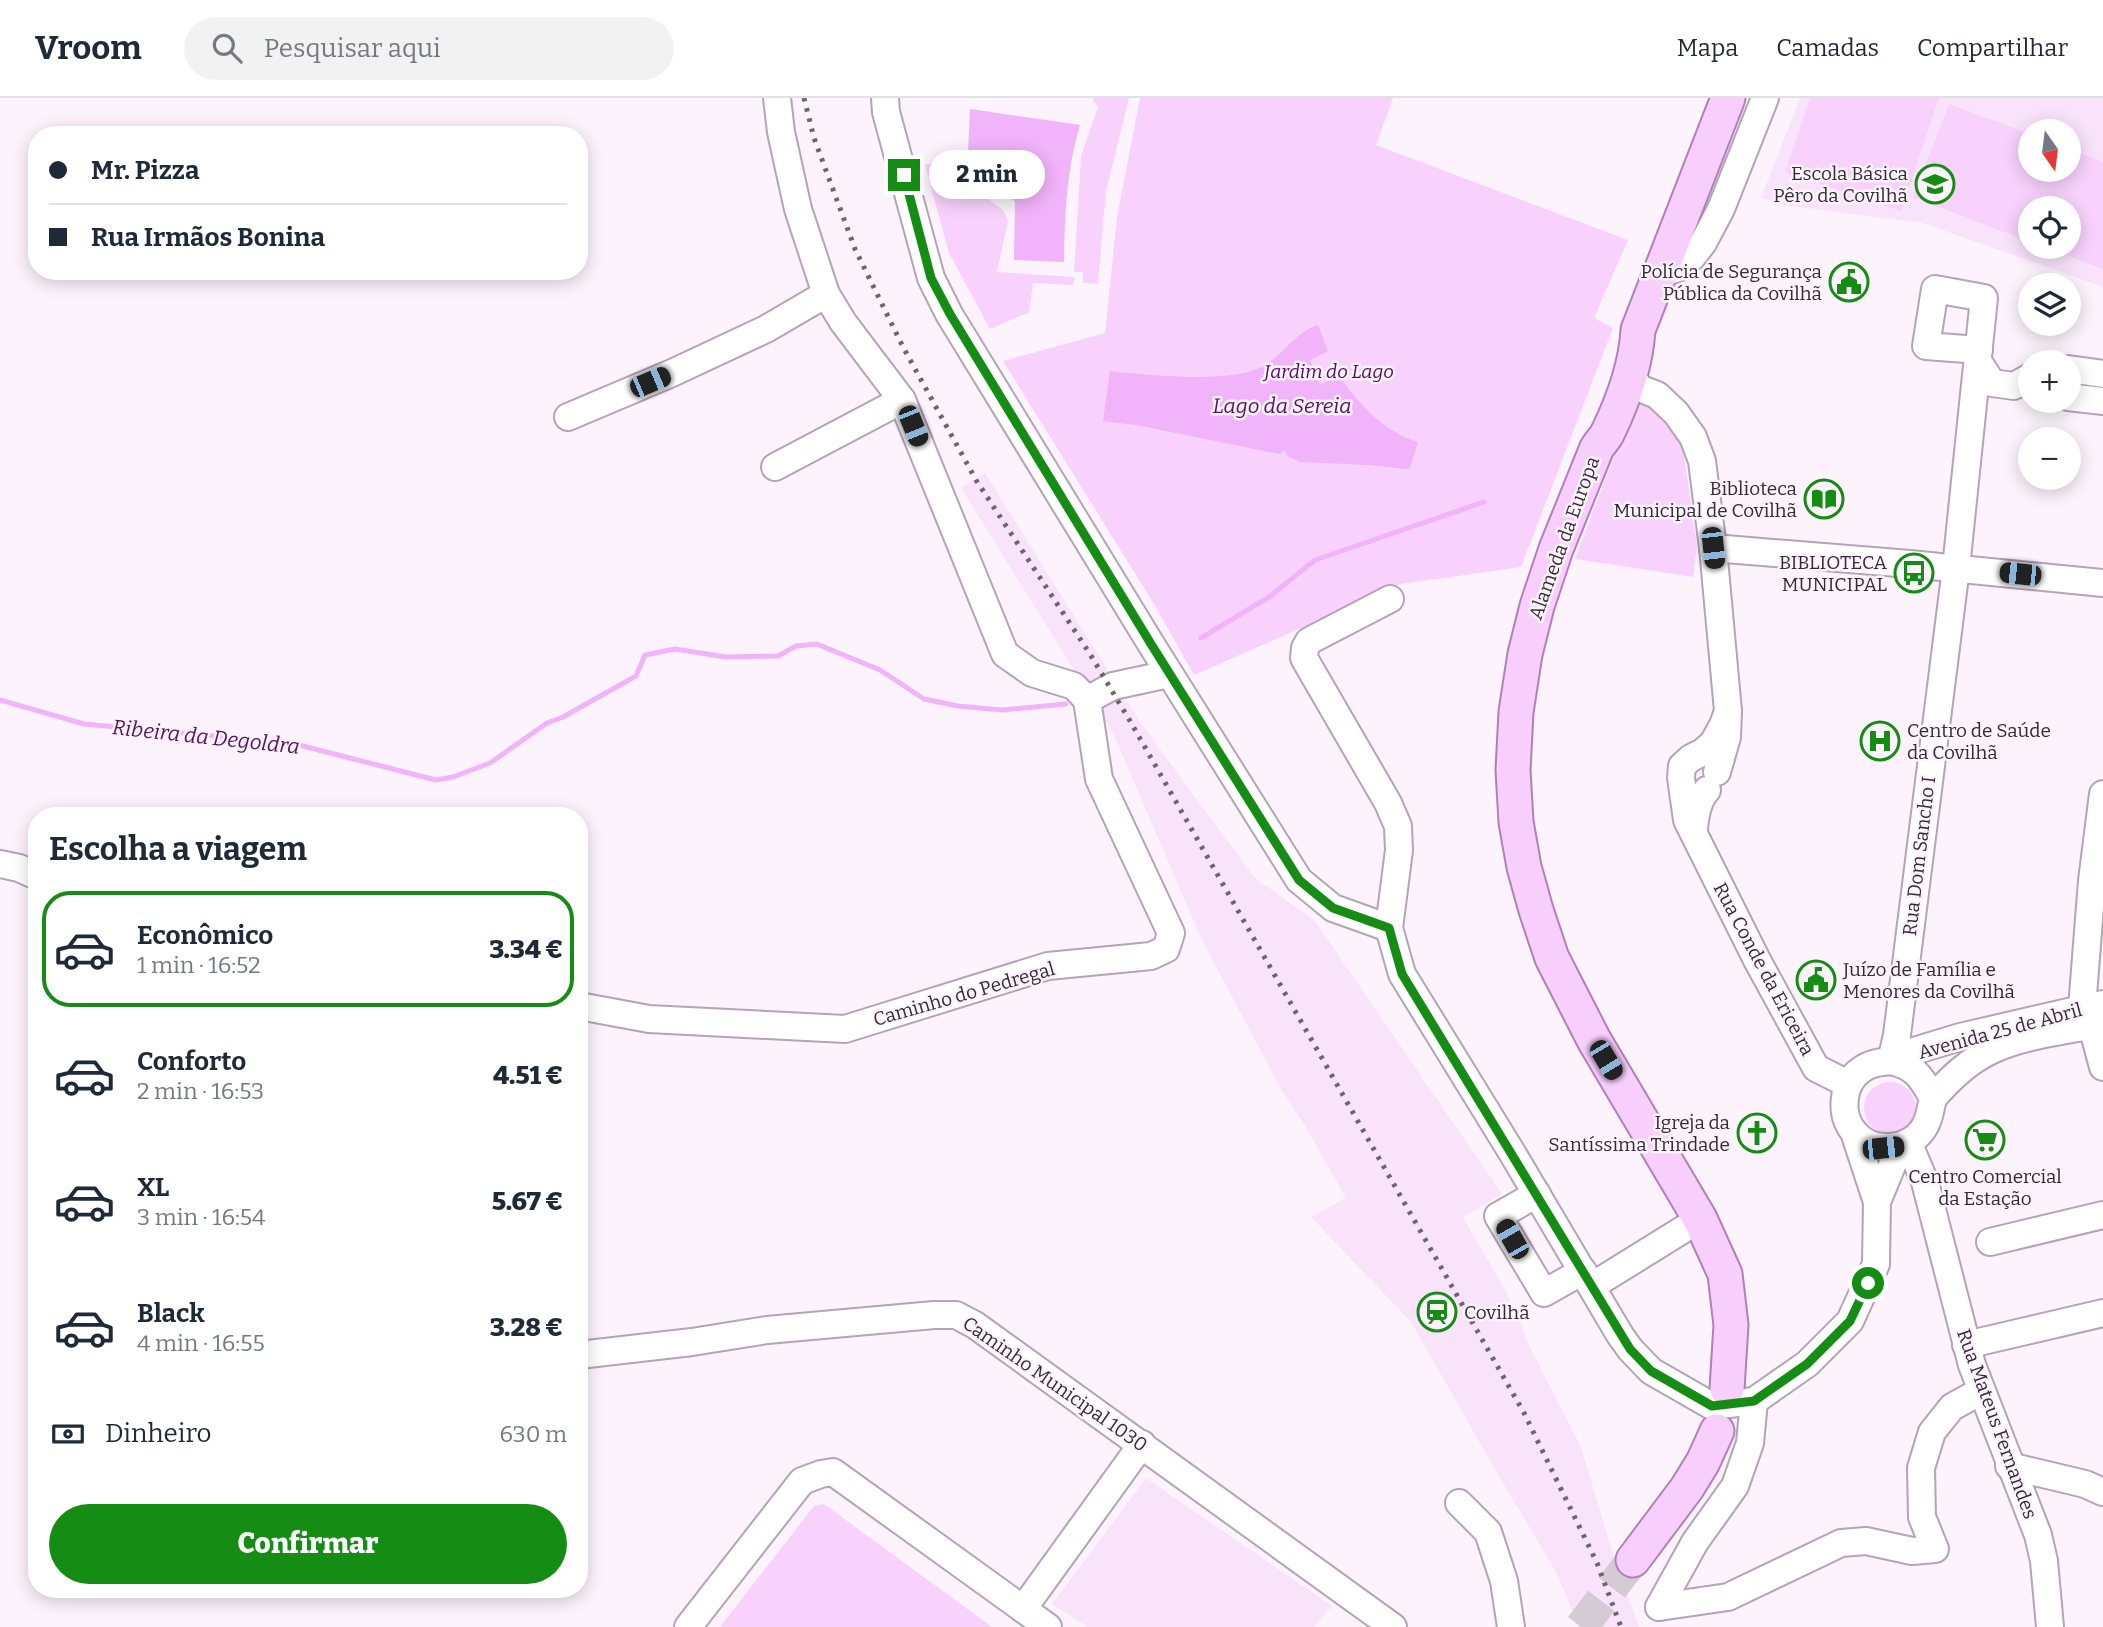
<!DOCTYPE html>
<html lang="pt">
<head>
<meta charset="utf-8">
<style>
	:root { --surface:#fff; --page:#f2f2f3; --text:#1f2937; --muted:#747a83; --line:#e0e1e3; --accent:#158c14 }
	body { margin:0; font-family:Bitter,serif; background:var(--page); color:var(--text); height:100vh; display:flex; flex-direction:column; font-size:26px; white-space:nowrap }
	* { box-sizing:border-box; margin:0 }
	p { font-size:23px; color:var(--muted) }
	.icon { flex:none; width:38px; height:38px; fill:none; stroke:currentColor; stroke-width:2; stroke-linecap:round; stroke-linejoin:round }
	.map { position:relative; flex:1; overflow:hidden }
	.sheet { position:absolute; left:28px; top:709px; width:560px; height:791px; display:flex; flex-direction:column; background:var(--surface); border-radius:28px; box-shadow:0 4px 18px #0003 }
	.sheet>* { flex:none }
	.hud { position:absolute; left:28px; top:28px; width:560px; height:154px; border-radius:28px; box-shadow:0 4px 18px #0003; display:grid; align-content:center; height:154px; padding:0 21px; background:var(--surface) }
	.needle { width:46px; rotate:166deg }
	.tools { position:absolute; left:2018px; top:21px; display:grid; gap:14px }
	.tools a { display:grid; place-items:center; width:63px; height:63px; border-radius:50%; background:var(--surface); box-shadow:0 4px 18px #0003; font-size:35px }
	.end { position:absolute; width:32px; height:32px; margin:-16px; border:9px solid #158c14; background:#fff; box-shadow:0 0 0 4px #fff }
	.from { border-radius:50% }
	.bubble { position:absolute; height:49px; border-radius:24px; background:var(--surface); box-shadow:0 4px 18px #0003; font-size:23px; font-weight:800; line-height:49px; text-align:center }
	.car { position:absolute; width:21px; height:42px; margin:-21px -10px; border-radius:9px; box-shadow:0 0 5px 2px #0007; background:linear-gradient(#222 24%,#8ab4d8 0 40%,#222 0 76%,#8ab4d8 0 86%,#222 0) }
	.hud b { display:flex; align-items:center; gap:24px; height:66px; font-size:26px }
	.hud b+b { border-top:2px solid var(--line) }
	.hud i { width:18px; height:18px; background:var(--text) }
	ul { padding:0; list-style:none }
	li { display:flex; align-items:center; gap:21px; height:116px; margin:0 14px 10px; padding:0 7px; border:4px solid transparent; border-radius:28px }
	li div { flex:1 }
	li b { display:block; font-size:26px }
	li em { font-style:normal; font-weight:800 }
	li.current { border-color:var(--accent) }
	li>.icon { width:63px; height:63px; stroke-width:1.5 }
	h2 { padding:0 21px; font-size:32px; line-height:84px }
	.pay { display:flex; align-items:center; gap:18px; height:77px; padding:0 21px; font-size:26px }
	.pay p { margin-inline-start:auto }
	.primary-button { display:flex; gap:14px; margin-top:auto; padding:14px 21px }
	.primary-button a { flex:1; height:80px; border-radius:42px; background:var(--accent); color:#fff; font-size:28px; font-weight:800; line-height:80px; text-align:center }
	header { display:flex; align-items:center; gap:42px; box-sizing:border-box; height:98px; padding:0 35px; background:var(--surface); border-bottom:2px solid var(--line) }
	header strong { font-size:33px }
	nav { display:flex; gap:38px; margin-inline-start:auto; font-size:24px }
	.search { width:490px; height:63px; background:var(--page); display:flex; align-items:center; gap:18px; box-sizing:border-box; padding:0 24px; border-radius:38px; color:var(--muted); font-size:26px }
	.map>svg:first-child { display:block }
</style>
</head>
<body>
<header>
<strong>Vroom</strong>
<div class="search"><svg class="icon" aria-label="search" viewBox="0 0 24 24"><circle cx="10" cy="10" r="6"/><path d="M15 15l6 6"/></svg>Pesquisar aqui</div>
<nav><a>Mapa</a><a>Camadas</a><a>Compartilhar</a></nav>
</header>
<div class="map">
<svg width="2103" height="1529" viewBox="0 0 2103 1529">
	<rect width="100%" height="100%" fill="#fcf3fd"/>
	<g fill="#f9e3fb" fill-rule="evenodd">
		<path d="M1800,0H2103V189L1923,125L1790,108L1761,100ZM2030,33H2068V72H2030ZM2030,110H2068V149H2030Z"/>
		<path d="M985,375L1140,624L1254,779L1315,823L1502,1096L1463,1119L1508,1197L1507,1198L1517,1215L1528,1245L1581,1349L1612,1453L1639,1529H1579L1556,1474L1497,1375L1411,1224L1311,1119L1346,1100L1304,1026L1283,995L1202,842L1112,633L961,390Z"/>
		<path d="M1146,1380L1332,1508L1314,1529H1088L1052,1506Z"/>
	</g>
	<g fill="#f8d2fd">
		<path d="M1092,0H1129L1106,93L1098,186L1083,185V174H1074L1081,58L1098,9Z"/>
		<path d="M1140,0H1393L1376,47L1628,142L1594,220L1613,230L1521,469L1401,486L1194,577L1156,509L1003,263L1105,235L1117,119Z"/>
		<path d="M1810,0H1939L1901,113L1785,74Z"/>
		<path d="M1949,6L2030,36V72H2068L2069,51L2103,64V171L2044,149H2068V110H2030V144L1913,99Z"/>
		<path d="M956,58L958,78L1003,112L1008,123L997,174L1075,179L1073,187L1033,185L1029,214L990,231L949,155L925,67Z"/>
		<path d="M1644,307C1660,316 1677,333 1683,351L1697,449L1693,479L1575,461L1633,309Z"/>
		<circle cx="1890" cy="1010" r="26"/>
		<path d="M824,1406L992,1529H720L814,1408Z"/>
	</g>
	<g fill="#f1b3f9">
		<path d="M970,11L1080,27C1066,74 1065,116 1064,164L1014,162L1015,104L1009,97L992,92L967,75Z"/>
		<path d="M1318,227L1328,253L1310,262L1320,286L1340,279C1360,307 1384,334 1418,344L1410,370L1405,371L1369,367L1300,364L1289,359L1284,352L1280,356L1136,327L1103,323L1110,273C1147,277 1229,286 1262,269C1283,258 1295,234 1318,227Z"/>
	</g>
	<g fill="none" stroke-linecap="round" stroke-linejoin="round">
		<g stroke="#f1b3f9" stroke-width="5">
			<path d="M1201,540L1269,499L1315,462L1484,404"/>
			<path d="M0,602L84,626L291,645L436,682L453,679L490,665L547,625L563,619L636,578L645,557L675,551L726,559L778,558L796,548L817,546L880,572L924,601L958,608L1002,612L1066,606"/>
		</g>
		<path stroke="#d4cbd5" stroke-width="33" stroke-dasharray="33 17" stroke-linecap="butt" d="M1581,1529L1633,1462"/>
		<defs>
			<g id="minor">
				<path d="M777,0L781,34L798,111L826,196L843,224L902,302L1005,556L1032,575L1074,588L1087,602"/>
				<path d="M885,0L886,14L931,180L949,216L1151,546L1299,782L1333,810L1389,830"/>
				<path d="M1659,176L1678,170L1692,159L1703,145L1721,111L1765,0"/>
				<path d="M1978,263L1992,285L2014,288L2030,279"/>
				<path d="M2068,271L2103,276"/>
				<path d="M1630,273L1639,290L1657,297L1676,315L1693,339L1702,363L1713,450L1728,613L1727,639L1717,674"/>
				<path d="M2068,299L2103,303"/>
				<path d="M568,319L672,275L766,231L826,196"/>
				<path d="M775,369L902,302"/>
				<path d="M1713,450L1910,466L2103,485"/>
				<path d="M1390,501L1309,543L1305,550L1304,560L1388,705L1398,728L1399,752L1389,830L1402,876L1511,1053L1620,1237L1630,1251L1651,1273L1712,1308L1754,1303L1807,1266L1850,1223L1876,1166L1877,1104L1854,1034"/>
				<path d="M1087,602L1113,588L1169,576"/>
				<path d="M1728,613L1723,627L1713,645L1703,654L1691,660L1682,668L1681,680L1687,722L1757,862L1816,970L1848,986"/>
				<path d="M1694,732C1695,718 1697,703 1707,692"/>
				<path d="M0,766L19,770L37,778"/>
				<path d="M579,908L649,921L845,931L1048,868L1151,858L1166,851L1171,835L1099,681L1087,602"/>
				<path d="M2082,910L2092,783L2103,696"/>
				<path d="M2092,928L2103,969"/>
				<path d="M1891,963L1897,937L1956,470L1984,200L1935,191L1926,248L1979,252"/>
				<path d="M1891,963C1916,969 1921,979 1933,1000C1931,1008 1930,1018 1926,1026C1913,1053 1873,1057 1854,1034C1839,1016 1842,985 1861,972C1870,965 1880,964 1891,963Z"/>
				<path d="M1899,964L1914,953L1960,939L2103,906"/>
				<path d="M1933,1000C1950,981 1968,963 1992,952C2021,938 2071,931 2103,926"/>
				<path d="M1908,1044L1925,1084L1972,1267L2038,1437L2044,1463L2050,1529"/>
				<path d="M1537,1096L1498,1118L1544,1195L1583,1173"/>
				<path d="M1877,1104L1900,1048"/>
				<path d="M1990,1144L2103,1117"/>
				<path d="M1592,1188L1700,1121"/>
				<path d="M1966,1247L2103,1215"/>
				<path d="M579,1257L692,1244L767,1232L934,1217H956L975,1227L1393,1529"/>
				<path d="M2009,1368L2085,1386L2103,1394"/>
				<path d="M1459,1405L1488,1434L1504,1483L1511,1529"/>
				<path d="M1659,1509L1728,1499L1841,1445L1866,1443L1912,1453L1935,1451L1922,1419L1921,1370L1932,1334L1952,1309L1981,1293"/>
				<path d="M1659,1509L1695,1444L1735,1388L1750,1345L1754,1303"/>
				<path d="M1023,1511L1142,1346"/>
				<path d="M688,1529L802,1383L821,1376L833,1374L1048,1529"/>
			</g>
			<g id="major">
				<path d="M1727,1291L1731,1227L1725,1176L1700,1121L1594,942L1552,860L1536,812L1524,769L1516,724L1513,672L1516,614L1525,556L1537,508L1556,451L1596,352C1599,345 1605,341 1608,334C1623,303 1636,266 1638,232L1728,0"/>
				<path d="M1633,1462L1687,1390L1703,1364L1717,1333"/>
			</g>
		</defs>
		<use href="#minor" stroke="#b6a2b9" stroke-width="30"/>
		<use href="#major" stroke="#b080b6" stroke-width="37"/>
		<use href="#minor" stroke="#fff" stroke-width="26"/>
		<use href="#major" stroke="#f8cefd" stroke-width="33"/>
		<path stroke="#6d656e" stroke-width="5" stroke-dasharray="3.5 7" stroke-linecap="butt" d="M804,0L814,40L855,151L903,249L976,382L1090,556L1130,623L1524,1315L1597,1465L1621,1529"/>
	</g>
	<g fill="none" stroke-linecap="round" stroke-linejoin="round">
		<path stroke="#158c14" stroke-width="9" d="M904,77L931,180L950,216L1151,546L1299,782L1333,810L1389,830L1402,876L1630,1251L1651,1273L1712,1308L1754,1303L1807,1266L1850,1223L1868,1185"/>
	</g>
	<defs>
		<symbol id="school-ring" viewBox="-11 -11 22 22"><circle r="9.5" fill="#fcf3fd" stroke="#158c14" stroke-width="1.5"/><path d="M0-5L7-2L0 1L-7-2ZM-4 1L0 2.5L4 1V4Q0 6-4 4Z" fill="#158c14"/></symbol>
		<symbol id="civic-ring" viewBox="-11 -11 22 22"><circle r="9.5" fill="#fcf3fd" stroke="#158c14" stroke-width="1.5"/><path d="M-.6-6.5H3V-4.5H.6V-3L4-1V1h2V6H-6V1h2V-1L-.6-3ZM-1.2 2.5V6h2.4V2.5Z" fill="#158c14"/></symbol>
		<symbol id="library-ring" viewBox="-11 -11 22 22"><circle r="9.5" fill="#fcf3fd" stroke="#158c14" stroke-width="1.5"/><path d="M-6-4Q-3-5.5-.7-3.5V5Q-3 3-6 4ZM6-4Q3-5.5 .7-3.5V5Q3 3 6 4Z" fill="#158c14"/></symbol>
		<symbol id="bus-ring" viewBox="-11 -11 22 22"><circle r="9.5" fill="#fcf3fd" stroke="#158c14" stroke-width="1.5"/><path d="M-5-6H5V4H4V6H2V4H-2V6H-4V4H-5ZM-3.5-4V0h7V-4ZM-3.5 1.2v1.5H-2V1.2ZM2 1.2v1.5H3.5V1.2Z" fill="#158c14"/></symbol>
		<symbol id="hospital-ring" viewBox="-11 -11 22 22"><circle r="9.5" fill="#fcf3fd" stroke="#158c14" stroke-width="1.5"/><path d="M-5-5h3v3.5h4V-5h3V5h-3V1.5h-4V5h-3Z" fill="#158c14"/></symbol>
		<symbol id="church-ring" viewBox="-11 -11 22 22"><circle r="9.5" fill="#fcf3fd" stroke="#158c14" stroke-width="1.5"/><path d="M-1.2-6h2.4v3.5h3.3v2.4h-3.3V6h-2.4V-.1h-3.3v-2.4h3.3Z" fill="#158c14"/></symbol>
		<symbol id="supermarket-ring" viewBox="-11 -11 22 22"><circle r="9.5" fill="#fcf3fd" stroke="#158c14" stroke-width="1.5"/><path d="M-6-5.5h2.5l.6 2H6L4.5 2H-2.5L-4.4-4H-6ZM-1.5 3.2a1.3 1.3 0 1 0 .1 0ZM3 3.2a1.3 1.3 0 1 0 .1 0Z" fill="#158c14"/></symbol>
		<symbol id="station-ring" viewBox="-11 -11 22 22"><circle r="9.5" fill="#fcf3fd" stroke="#158c14" stroke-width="1.5"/><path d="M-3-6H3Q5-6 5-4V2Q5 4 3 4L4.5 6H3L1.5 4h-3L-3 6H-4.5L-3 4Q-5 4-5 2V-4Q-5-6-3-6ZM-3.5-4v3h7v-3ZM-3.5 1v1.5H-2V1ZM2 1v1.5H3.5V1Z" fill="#158c14"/></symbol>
	</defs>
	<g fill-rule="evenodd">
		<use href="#school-ring" x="1913" y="64" width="44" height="44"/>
		<use href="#civic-ring" x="1827" y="162" width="44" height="44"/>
		<use href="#library-ring" x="1802" y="379" width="44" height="44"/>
		<use href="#bus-ring" x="1892" y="453" width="44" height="44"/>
		<use href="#hospital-ring" x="1858" y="621" width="44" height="44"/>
		<use href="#civic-ring" x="1794" y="860" width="44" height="44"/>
		<use href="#church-ring" x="1735" y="1013" width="44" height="44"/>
		<use href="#supermarket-ring" x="1963" y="1020" width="44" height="44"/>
		<use href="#station-ring" x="1415" y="1192" width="44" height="44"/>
	</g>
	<g text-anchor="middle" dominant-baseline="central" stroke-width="5" stroke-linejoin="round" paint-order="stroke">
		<g font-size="19" fill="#342c35" stroke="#fcf3fd" text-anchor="end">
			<text x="1908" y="75">Escola Básica<tspan x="1908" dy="22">Pêro da Covilhã</tspan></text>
			<text x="1822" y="173">Polícia de Segurança<tspan x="1822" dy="22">Pública da Covilhã</tspan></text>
			<text x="1797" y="390">Biblioteca<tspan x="1797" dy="22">Municipal de Covilhã</tspan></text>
			<text x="1887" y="464">BIBLIOTECA<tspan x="1887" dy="22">MUNICIPAL</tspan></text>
			<text x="1907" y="632" text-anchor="start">Centro de Saúde<tspan x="1907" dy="22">da Covilhã</tspan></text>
			<text x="1843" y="871" text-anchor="start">Juízo de Família e<tspan x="1843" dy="22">Menores da Covilhã</tspan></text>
			<text x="1730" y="1024">Igreja da<tspan x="1730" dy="22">Santíssima Trindade</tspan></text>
			<text x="1985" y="1078" text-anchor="middle">Centro Comercial<tspan x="1985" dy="22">da Estação</tspan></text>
			<text x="1464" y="1214" text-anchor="start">Covilhã</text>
		</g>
		<g font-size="19" font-style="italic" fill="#54085e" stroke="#fcf3fd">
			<text x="1329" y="273">Jardim do Lago</text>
		</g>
		<g font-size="19" fill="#342c35" stroke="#fcf3fd">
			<text transform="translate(1564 440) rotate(-70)">Alameda da Europa</text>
			<text transform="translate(1919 758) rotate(-83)">Rua Dom Sancho I</text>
			<text transform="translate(1764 871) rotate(62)">Rua Conde da Ericeira</text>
			<text transform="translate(964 896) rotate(-16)">Caminho do Pedregal</text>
			<text transform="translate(2000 933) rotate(-15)">Avenida 25 de Abril</text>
			<text transform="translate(1055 1286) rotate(35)">Caminho Municipal 1030</text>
			<text transform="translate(1997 1326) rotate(70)">Rua Mateus Fernandes</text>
		</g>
		<g font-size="21" font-style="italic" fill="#590f63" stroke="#fcf3fd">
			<text x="1282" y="308">Lago da Sereia</text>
			<text transform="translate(206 639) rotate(6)">Ribeira da Degoldra</text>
		</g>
	</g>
</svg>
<div class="tools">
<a><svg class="needle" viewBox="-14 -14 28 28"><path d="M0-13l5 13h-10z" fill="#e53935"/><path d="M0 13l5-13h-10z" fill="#747a83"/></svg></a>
<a><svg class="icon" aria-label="locate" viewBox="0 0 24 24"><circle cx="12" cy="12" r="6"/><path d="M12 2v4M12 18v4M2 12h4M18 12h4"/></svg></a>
<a><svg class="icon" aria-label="layers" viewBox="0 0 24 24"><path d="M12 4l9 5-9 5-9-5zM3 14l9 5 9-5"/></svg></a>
<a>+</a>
<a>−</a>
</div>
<i class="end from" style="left:1868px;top:1185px"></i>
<i class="end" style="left:904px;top:77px"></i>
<div class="bubble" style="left:929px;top:52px;width:116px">2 min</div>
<i class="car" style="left:650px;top:284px;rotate:67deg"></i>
<i class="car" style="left:913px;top:328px;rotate:158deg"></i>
<i class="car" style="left:1713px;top:450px;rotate:174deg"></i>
<i class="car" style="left:2020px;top:476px;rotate:276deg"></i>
<i class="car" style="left:1606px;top:962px;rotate:149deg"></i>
<i class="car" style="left:1883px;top:1050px;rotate:84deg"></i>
<i class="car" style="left:1512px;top:1141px;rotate:330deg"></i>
<div class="hud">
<b><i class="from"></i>Mr. Pizza</b>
<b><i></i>Rua Irmãos Bonina</b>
</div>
<section class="sheet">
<h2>Escolha a viagem</h2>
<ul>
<li class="current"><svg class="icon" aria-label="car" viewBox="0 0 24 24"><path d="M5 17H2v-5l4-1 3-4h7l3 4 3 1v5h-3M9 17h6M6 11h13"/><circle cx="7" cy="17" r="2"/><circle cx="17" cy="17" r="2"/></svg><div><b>Econômico</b><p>1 min · 16:52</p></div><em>3.34 €</em></li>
<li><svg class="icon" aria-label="car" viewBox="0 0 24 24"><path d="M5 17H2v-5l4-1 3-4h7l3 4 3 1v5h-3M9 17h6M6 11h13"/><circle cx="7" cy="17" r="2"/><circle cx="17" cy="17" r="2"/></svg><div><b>Conforto</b><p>2 min · 16:53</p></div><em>4.51 €</em></li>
<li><svg class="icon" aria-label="car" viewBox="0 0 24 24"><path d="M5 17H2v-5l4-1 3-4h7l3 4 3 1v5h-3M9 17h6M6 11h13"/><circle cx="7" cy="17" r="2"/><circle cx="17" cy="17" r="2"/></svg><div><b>XL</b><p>3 min · 16:54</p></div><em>5.67 €</em></li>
<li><svg class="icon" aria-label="car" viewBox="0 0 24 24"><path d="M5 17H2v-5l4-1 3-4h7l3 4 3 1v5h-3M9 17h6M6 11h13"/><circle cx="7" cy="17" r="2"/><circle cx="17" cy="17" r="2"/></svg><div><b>Black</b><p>4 min · 16:55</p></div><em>3.28 €</em></li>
</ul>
<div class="pay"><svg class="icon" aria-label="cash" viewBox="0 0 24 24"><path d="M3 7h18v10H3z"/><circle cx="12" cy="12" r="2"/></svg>Dinheiro<p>630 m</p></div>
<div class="primary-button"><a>Confirmar</a></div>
</section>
</div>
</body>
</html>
